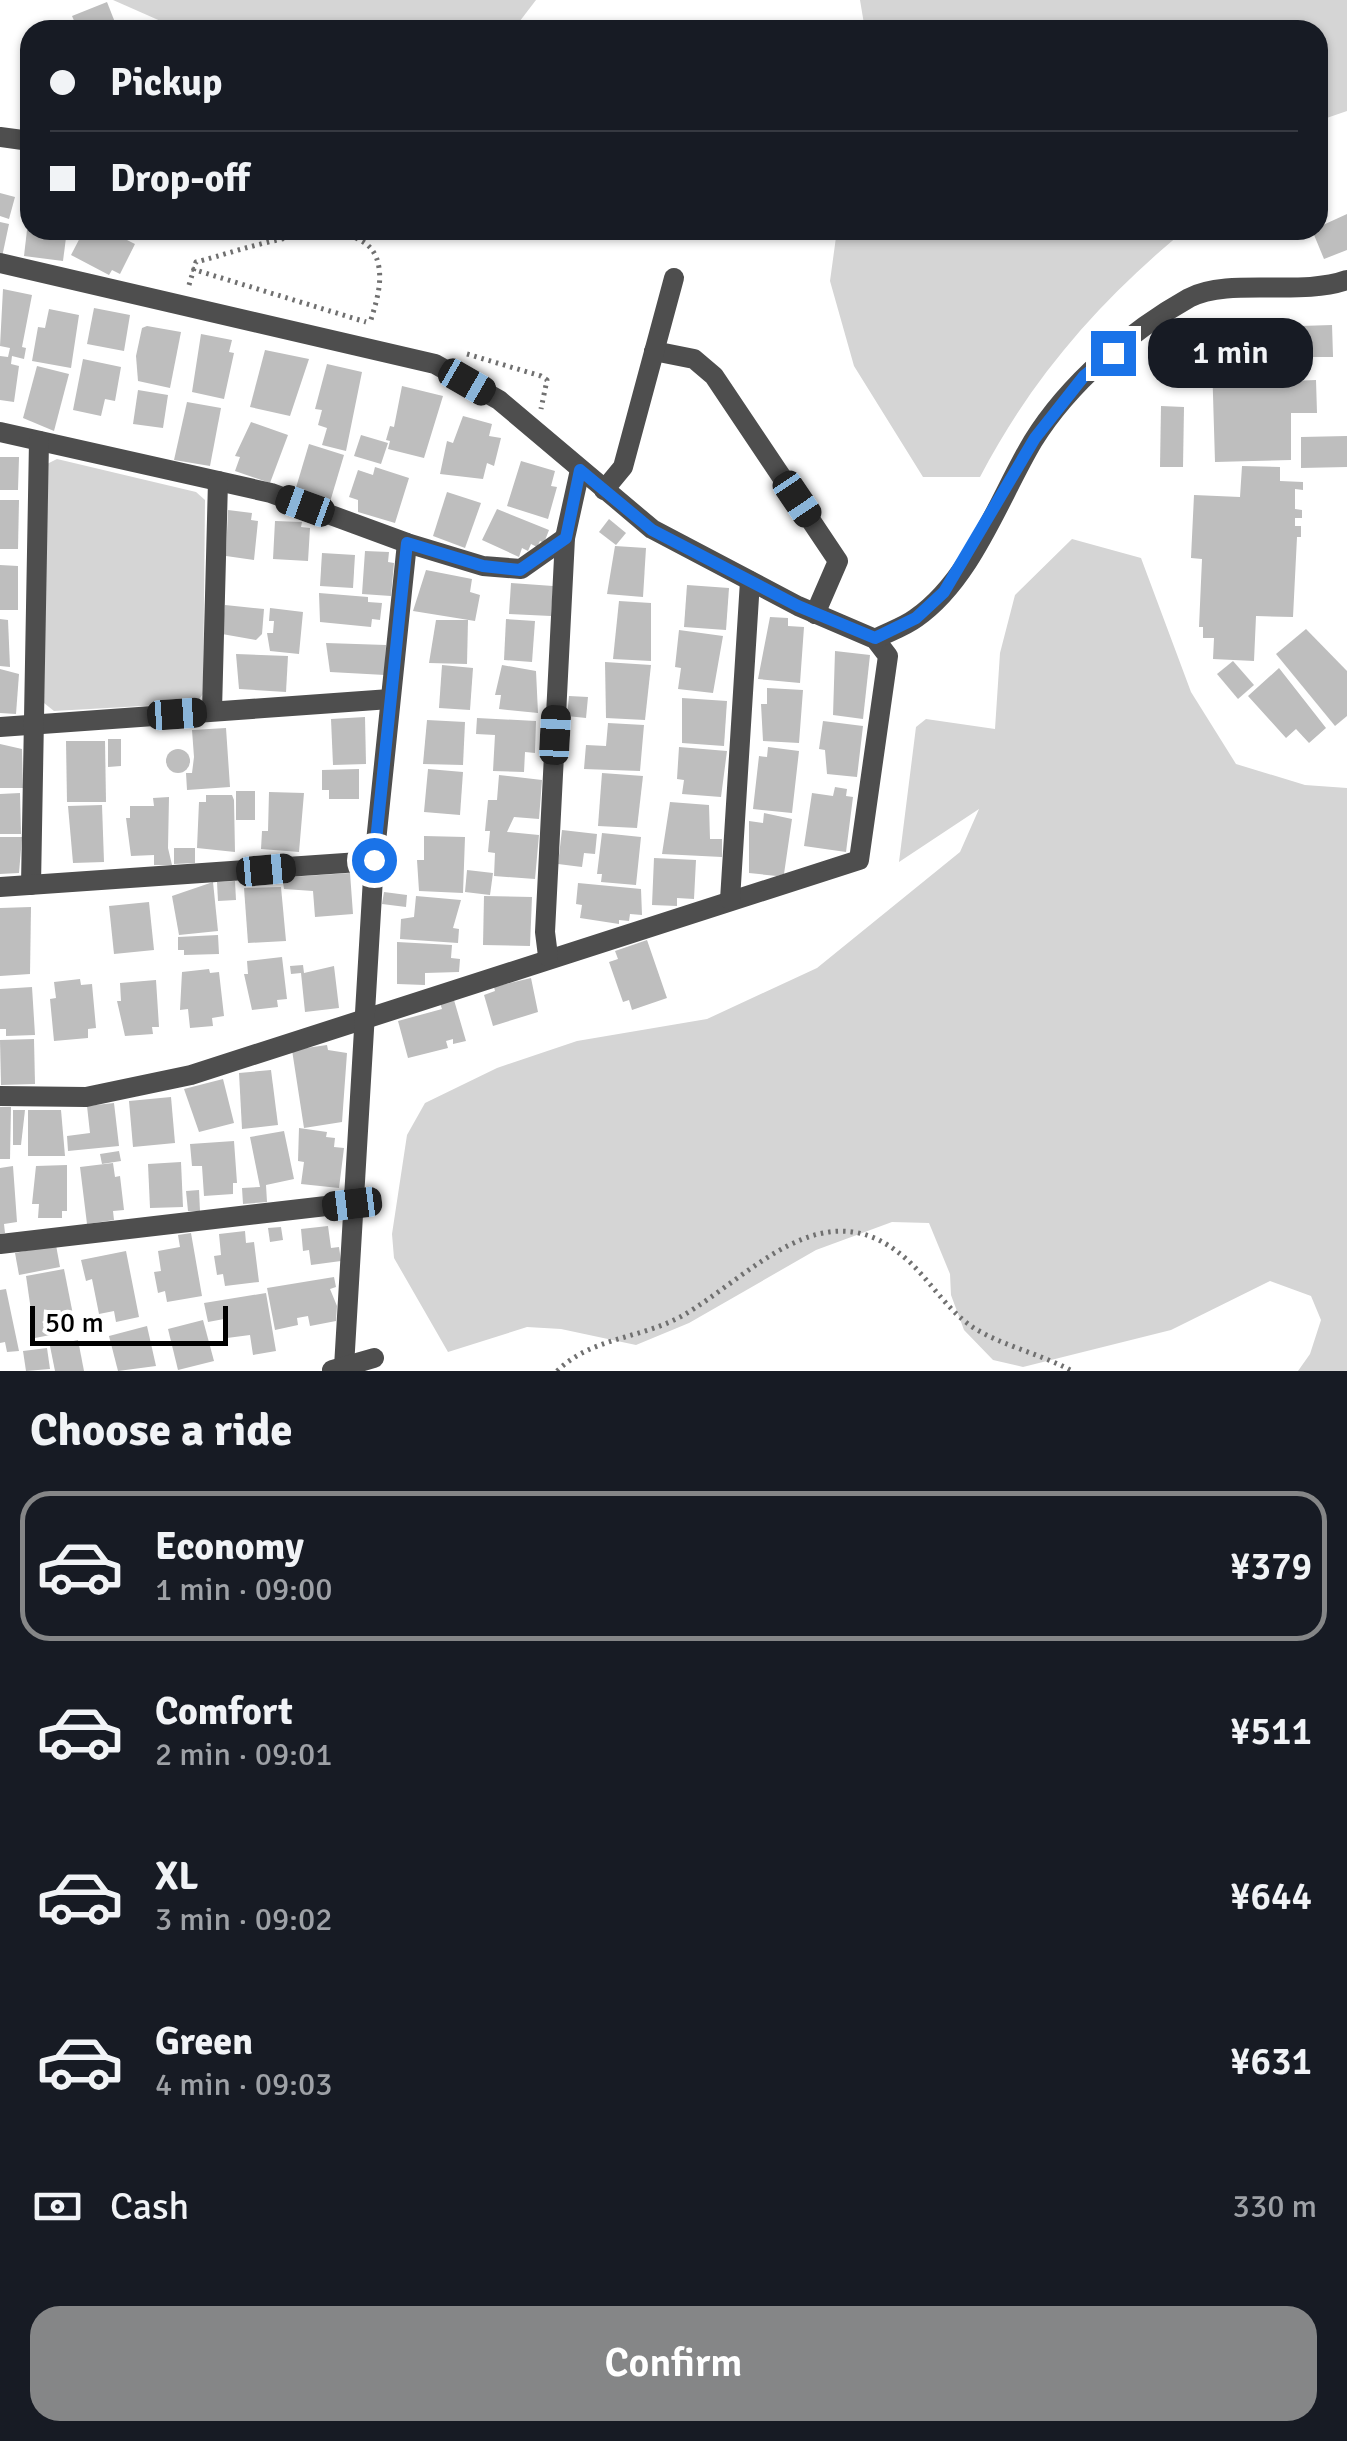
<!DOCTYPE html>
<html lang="en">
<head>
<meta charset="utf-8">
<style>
	:root { --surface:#171b24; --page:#20242c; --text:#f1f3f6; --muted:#9ea1a6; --line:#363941; --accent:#858687 }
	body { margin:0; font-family:Signika,sans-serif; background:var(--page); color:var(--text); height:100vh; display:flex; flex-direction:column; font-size:38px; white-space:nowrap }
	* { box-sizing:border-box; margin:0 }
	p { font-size:32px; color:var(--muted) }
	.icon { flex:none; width:55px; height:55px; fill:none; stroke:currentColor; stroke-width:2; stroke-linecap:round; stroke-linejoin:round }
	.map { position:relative; height:1371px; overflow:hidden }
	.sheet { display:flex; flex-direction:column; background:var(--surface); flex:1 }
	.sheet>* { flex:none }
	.banner { position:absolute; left:20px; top:20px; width:1308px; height:220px; border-radius:30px; box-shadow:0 2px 8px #0004; display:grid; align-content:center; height:220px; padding:0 30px; background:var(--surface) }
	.scale { position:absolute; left:30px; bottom:25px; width:198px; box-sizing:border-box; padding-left:10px; border:5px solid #000; border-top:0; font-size:28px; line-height:35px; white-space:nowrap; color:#000; -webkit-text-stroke:8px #fff; paint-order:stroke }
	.end { position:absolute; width:45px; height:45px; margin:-22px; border:12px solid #1a73e8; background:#fff; box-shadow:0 0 0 5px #fff }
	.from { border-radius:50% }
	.bubble { position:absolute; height:70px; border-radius:30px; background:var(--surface); box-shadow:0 2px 8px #0004; font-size:32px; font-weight:600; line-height:70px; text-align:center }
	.car { position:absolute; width:30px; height:60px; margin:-30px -15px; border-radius:12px; box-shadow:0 0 8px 2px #0007; background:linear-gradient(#222 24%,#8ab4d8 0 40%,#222 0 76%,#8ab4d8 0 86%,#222 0) }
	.banner b { display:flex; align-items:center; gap:35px; height:95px; font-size:38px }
	.banner b+b { border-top:2px solid var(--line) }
	.banner i { width:25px; height:25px; background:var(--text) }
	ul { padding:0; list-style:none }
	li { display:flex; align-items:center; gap:30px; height:150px; margin:0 20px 15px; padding:0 10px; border:5px solid transparent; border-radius:30px }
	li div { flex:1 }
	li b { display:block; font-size:38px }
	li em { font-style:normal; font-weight:600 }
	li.active { border-color:var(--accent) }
	li>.icon { width:90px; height:90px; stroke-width:1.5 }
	h2 { padding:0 30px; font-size:45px; line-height:120px }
	.pay { display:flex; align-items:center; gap:25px; height:110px; padding:0 30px; font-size:38px }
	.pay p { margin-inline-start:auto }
	.primary-button { display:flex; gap:20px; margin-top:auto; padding:20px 30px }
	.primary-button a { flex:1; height:115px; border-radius:30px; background:var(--accent); color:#fff; font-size:40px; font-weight:600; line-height:115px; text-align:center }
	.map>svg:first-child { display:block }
</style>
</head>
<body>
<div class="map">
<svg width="1347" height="1371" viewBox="0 0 1347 1371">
	<rect width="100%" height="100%" fill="#fff"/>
	<g fill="#d5d5d5">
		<path d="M113,0H536L513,30H181Z"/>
		<path d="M860,0H1347V111L1318,121V30H865Z"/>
		<path d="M837,230H1185C1099,301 1031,379 980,477H923L854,366L830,281Z"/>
		<path d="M57,459L196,492L205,500L203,694L196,703L54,711L44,703L47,464Z"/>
		<path d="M1072,539L1141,558L1191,692L1236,764L1305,785L1347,788V1371H1298L1310,1354L1321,1320L1311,1296L1270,1281L1171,1330L1023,1367L993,1360L964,1330L951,1295L950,1274L929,1223L892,1222L816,1250L689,1323L636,1345L561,1329L527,1327L448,1352L394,1258L392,1234L407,1135L425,1103L497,1068L577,1041L707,1019L817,968L960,852L979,809L899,862L916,727L926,719L995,729L1000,653L1015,595Z"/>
	</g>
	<g fill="#bebebe">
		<path d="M107,2L118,30H78L72,16Z"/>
		<path d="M0,193L15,197L9,219L0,216Z"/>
		<path d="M1347,214V250L1324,259L1312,230Z"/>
		<path d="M0,222L9,224L2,257H0Z"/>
		<path d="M27,230H67L63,261L24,256Z"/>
		<path d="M84,230H107L135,244L120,274L112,270L109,275L71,255Z"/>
		<path d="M3,289L32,295L22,347L26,348L24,359L12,356L11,364L19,366L14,402L0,400V356L8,357L10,348L0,346Z"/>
		<path d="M94,308L130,315L124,351L87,344Z"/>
		<path d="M49,309L79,315L71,368L32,361L38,327L45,328Z"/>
		<path d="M1332,325L1333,357H1301L1300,326Z"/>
		<path d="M147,326L181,332L170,388L138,381L136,356L142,328Z"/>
		<path d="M1288,330L1290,381L1316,380L1317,413H1291V460L1215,462L1212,362L1202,363V352H1211V333Z"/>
		<path d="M201,334L232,340L229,352L234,353L224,399L192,392Z"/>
		<path d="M265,350L309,359L290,416L250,407Z"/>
		<path d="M83,359L121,367L115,401L105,399L101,416L73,410Z"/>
		<path d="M327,364L362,372L346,451L322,445L327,428L318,425L322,410L315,409Z"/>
		<path d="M37,366L69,374L54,431L23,418Z"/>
		<path d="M402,386L443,396L424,458L388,449L390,441L386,440L390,426L394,427Z"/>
		<path d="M138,390L168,395L163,428L133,424Z"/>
		<path d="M187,402L221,408L210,466L174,460Z"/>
		<path d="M1161,406L1184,407L1183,467H1160Z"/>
		<path d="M463,416L492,424L489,436L501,438L494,466L487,463L483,479L440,474L447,441L453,443Z"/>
		<path d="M251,422L288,435L270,483L235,471L240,457L235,456Z"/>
		<path d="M361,435L388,443L381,464L354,456Z"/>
		<path d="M1347,436V467L1301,468V437Z"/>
		<path d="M309,444L344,455L330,502L295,491Z"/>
		<path d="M0,457H19L18,490H0Z"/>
		<path d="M521,461L555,471L551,486L557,487L548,519L507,506Z"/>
		<path d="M1242,466L1280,467V481L1303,482V490L1295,489V509L1302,510V518H1295V526H1301V537H1297L1293,617L1256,616L1254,661L1213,659L1214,638H1203V627H1199L1202,559L1191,558L1194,495L1240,497Z"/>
		<path d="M375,467L409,478L395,523L358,512V500L349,497L358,470L373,475Z"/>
		<path d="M447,492L481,503L465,548L433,536Z"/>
		<path d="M0,500H19L18,549H0Z"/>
		<path d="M497,509L549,530L544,543L540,541L537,547L531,544L528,551L522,548L519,557L482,540Z"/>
		<path d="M228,510L252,513L251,520L258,521L254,560L226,556Z"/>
		<path d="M609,519L626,533L616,545L599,532Z"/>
		<path d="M275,521L302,522L301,527L310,528L308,561L273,559Z"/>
		<path d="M615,546L646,548L643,597L607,594Z"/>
		<path d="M365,551L389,552L388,562L394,563L391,596L362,594Z"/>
		<path d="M322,553L355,555L353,588L320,586Z"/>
		<path d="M0,565L18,566V610H0Z"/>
		<path d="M426,570L472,579L470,592L480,595L475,621L413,611Z"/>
		<path d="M511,583L553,586L551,616L509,614Z"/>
		<path d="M687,585L729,588L726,630L684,627Z"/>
		<path d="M319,593L368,597V602L382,603L380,620L372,619L371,627L320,622Z"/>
		<path d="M619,601L651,603V661L613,659Z"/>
		<path d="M225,605L264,609L262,634L256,640L222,634Z"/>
		<path d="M270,608L303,612L299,654L270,651L267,633H273L274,621H269Z"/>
		<path d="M770,617L788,618V626L804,627L800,683L758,679Z"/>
		<path d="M0,619L8,620L10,667L0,666Z"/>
		<path d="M506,619L535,621L532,662L504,660Z"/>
		<path d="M436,620H468L467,664L429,663Z"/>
		<path d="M1306,629L1347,671V716L1335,726L1276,654Z"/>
		<path d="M679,630L723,636L713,693L678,689L681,668L675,667Z"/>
		<path d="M326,643L386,645L385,675L330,672Z"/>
		<path d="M835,651L870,655L863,719L833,715Z"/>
		<path d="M236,654L288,656L286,692L239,689Z"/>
		<path d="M1233,661L1254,685L1238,699L1217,674Z"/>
		<path d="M605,662L651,665L645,720L606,718Z"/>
		<path d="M442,665L473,668L470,710L439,708Z"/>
		<path d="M502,665L536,671L538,713L499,709L501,695H495Z"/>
		<path d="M1279,668L1326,728L1309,743L1296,729L1286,738L1248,696Z"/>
		<path d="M0,669L19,674L16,714L0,713Z"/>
		<path d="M767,688L803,690L799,743L763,741L761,704H767Z"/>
		<path d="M569,696L588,697L586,718L567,716Z"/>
		<path d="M682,698L727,701L724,746L682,743Z"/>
		<path d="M365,717L366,764L333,765L331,719Z"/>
		<path d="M477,718L536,721L535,753L525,752L524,772L493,771L495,735L476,734Z"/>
		<path d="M427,720L465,722L463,765L423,764Z"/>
		<path d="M823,721L863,726L857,777L827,774L825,750L819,749Z"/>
		<path d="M608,723L644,725L640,771L584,769L586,745L606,746Z"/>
		<path d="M226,728L230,787L187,790L186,773H192L194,757L192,730Z"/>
		<path d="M108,739H121V766L108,767Z"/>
		<path d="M66,741H105L106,802H67Z"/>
		<path d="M0,744L22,749L23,788H0Z"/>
		<path d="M679,747L727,751L721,797L682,794L684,780L677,779Z"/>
		<path d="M768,747L799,751L792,813L753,809L759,756L767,757Z"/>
		<circle cx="178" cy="761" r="12"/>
		<path d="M359,769V799H329V790H322V770Z"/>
		<path d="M428,769L463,772L460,815L424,812Z"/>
		<path d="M602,773L643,776L637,828L598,826Z"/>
		<path d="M499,775L542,780L539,819L514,817L507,832L539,835L535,879L494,876L495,853L488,852L490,831H485L488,800H497Z"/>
		<path d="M835,787L847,789L846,796L853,797L846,852L804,846L812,793L833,796Z"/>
		<rect x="236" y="791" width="19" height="29"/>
		<path d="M269,792L304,793L299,852L261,849L262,831H268Z"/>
		<path d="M20,793L21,834H0V794Z"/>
		<path d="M206,795H232L234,800L235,852L197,848L199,802H206Z"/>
		<path d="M169,797L168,848L172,865H154V855L131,856L126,818H130V806H154L153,798Z"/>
		<path d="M670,802L709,805L710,839H722V857L662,854Z"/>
		<path d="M102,805L104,862L73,863L68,806Z"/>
		<path d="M764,813L792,819L784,874L777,876L749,873V821L763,823Z"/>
		<path d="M562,830L597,834L595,854L584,853L582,867L558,864Z"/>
		<path d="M602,833L641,837L636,885L601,882L602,874H597Z"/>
		<path d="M424,836L465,837L463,893L419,891L417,860H424Z"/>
		<path d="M0,837H22L19,873L0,874Z"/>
		<path d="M174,848H195V863L174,864Z"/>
		<path d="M654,858L696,860L694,899L677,898V906L652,905Z"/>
		<path d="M467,870L493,873L490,895L465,892Z"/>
		<path d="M350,873L353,914L315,917L313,891L284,889L283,882L291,881L290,877Z"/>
		<path d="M235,881L236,900L218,901L217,882Z"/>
		<path d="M213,882L218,931L179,935L172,896Z"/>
		<path d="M578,883L641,889L642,915L630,914L629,921L619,920V924L580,918L582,905L576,904Z"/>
		<path d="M281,887L286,941L248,943L244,888Z"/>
		<path d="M384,892L407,895L406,907L382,904Z"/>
		<path d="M416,896L461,900L453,928L459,929L458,943L400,939L401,919L414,917Z"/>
		<path d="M484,896L532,897L530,946L483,945Z"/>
		<path d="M149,902L154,950L114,954L109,906Z"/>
		<path d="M31,907L30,974L0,976V908Z"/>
		<path d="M218,935L219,954L184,955V950H178V937Z"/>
		<path d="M647,940L667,998L632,1010L629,1000L623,1002L609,962L618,959L615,951Z"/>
		<path d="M397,942L452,945L451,958L460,959L459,972L425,973V985L397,984Z"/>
		<path d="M282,957L287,999L277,1000L278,1007L252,1010L244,974H248L247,961Z"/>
		<path d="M303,965L304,973L334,966L339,1008L305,1012L301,973L291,974L290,966Z"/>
		<path d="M209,969L210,973L219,972L224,1016L212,1018L213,1026L190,1028L188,1009L180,1010L182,972Z"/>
		<path d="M531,978L538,1012L493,1026L484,995L495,991L494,987Z"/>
		<path d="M80,979L81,985L92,984L96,1028L88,1029V1038L54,1041L50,999L56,998L54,982Z"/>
		<path d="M156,980L159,1027H152L153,1034L125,1036L117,1001H121L120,983Z"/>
		<path d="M32,987L35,1035L6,1036V1029H0V989Z"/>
		<path d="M454,1000L466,1041L453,1044V1039L446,1041L448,1048L408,1058L398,1021L442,1009L440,1003Z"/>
		<path d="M34,1039L35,1084L1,1085L0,1040Z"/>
		<path d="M327,1045L328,1050L347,1053L342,1122L304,1128L292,1050Z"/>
		<path d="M271,1070L278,1125L242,1129L239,1073Z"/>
		<path d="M223,1079L234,1123L199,1132L184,1089Z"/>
		<path d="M171,1097L175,1143L133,1147L129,1101Z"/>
		<path d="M114,1103L119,1146L68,1151L67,1136L90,1133L87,1106Z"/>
		<path d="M0,1107H11L10,1159H0Z"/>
		<path d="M13,1110H25L21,1145H13Z"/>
		<path d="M28,1110H61L65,1156H28Z"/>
		<path d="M299,1128L327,1132L326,1137L335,1138L334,1147L344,1148L339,1188L301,1184L304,1162L298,1161Z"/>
		<path d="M284,1131L294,1179L266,1185L267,1202L243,1204L242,1188L260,1187L250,1137Z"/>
		<path d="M234,1141L237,1183H233V1194L204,1196L202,1166H192L190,1144Z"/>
		<path d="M119,1151L121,1161L102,1164L100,1154Z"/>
		<path d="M181,1162L183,1207L150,1208L148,1164Z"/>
		<path d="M113,1163L115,1177L120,1176L124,1210L113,1211L114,1220L87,1224L80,1167Z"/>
		<path d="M67,1165V1211H62V1218H38L39,1204H32L36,1166Z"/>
		<path d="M13,1166L17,1222L4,1224L5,1233L0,1234V1168Z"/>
		<path d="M199,1190L200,1211H188L186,1191Z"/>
		<path d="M328,1226L331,1248L339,1247L341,1261L311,1265L309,1250L303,1251L301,1229Z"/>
		<path d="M281,1227L283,1240L270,1242L268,1228Z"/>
		<path d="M245,1231L246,1243L254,1242L259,1282L225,1286L223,1274L217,1275L214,1256L221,1255L219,1234Z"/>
		<path d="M191,1233L202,1296L167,1302L165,1291L158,1293L154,1272L161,1271L158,1251L180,1247L178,1235Z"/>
		<path d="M56,1245L60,1267L19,1275L15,1253Z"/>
		<path d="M126,1251L139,1317L116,1322L114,1311L99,1314L92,1279L86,1281L81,1260Z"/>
		<path d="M64,1269L76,1330L35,1338L26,1276Z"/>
		<path d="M334,1277L336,1287L330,1289L337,1306L336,1321L310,1326L308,1316L297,1318L298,1325L275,1330L267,1288Z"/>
		<path d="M6,1289L19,1351L7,1352L5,1342L0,1343V1290Z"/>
		<path d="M266,1293L276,1351L253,1355L250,1335L227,1338L224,1319L208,1322L204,1303Z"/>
		<path d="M203,1320L214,1361L178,1370L168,1329Z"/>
		<path d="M147,1326L156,1366L118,1371L109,1336Z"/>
		<path d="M78,1340L84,1371H55L50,1346Z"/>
		<path d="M47,1348L50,1369L26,1371L23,1351Z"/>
	</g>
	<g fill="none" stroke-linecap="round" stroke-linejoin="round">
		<g stroke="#707070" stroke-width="5" stroke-dasharray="2.5 5" stroke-linecap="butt">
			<path d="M192,269L366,322"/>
			<path d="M189,285L196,262C239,252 370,200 379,268C382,286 375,306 370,323"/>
			<path d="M467,354L541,376L547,380L541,409"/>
			<path d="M557,1371C592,1337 640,1339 682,1316C750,1277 823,1187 904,1257C929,1278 946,1310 974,1328C1003,1346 1041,1354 1072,1371"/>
		</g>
		<g stroke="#4e4e4e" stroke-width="20">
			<path d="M0,137L30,141"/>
			<path d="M0,263L435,364L499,400L652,529L798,606L875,639L888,656L859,860L191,1075L86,1097L0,1096"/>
			<path d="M654,351L694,359L714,376L838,561L815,614"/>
			<path d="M0,432L271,493L407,543L483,566L521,569L565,538"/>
			<path d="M604,490L623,467L674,278"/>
			<path d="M875,639C888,632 904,627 916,618C972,579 999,498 1033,441C1069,383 1130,331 1189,298C1229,277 1301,297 1347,280"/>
			<path d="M212,711L218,481"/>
			<path d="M0,727L390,699"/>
			<path d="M31,885L39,441"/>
			<path d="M0,887L374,861"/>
			<path d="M730,900L750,581"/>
			<path d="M548,956L545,932L565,538L580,470"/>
			<path d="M0,1244L352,1203"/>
			<path d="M344,1367L374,861L407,543"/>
			<path d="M332,1370L374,1358"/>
		</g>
	</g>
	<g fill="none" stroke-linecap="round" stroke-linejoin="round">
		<path stroke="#1a73e8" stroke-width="12" d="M374,860L407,543L483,566L520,570L566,538L580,470L652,530L798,606L875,638L916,618L944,592L1035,438L1084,376L1113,353"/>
	</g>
</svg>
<div class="scale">50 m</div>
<i class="end from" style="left:374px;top:860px"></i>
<i class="end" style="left:1113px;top:353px"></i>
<div class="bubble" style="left:1148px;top:318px;width:165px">1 min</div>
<i class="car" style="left:467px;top:382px;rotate:120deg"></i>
<i class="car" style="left:797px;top:499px;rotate:146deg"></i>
<i class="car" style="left:305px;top:506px;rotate:290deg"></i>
<i class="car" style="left:177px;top:714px;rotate:86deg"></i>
<i class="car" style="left:555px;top:735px;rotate:3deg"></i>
<i class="car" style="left:266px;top:870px;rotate:85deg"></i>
<i class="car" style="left:352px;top:1204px;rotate:263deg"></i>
<div class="banner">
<b><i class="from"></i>Pickup</b>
<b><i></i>Drop-off</b>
</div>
</div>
<section class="sheet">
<h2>Choose a ride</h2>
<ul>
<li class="active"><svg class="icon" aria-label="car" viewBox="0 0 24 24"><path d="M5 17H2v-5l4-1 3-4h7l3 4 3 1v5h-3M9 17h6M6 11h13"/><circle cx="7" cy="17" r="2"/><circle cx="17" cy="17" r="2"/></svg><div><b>Economy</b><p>1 min · 09:00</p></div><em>¥379</em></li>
<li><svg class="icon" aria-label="car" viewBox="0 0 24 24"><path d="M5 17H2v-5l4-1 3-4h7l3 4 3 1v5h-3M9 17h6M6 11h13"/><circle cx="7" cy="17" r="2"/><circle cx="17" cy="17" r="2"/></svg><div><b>Comfort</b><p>2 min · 09:01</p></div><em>¥511</em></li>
<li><svg class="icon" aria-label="car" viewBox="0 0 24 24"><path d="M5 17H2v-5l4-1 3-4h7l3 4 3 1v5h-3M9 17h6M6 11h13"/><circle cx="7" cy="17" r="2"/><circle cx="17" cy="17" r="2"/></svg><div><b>XL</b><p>3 min · 09:02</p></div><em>¥644</em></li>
<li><svg class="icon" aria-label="car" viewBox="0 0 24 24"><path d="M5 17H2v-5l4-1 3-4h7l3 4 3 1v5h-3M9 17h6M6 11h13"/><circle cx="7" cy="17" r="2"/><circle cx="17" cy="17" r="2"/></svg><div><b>Green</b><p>4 min · 09:03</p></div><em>¥631</em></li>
</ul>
<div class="pay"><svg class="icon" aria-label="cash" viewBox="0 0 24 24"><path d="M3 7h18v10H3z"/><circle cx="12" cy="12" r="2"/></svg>Cash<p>330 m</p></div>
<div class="primary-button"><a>Confirm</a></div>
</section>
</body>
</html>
